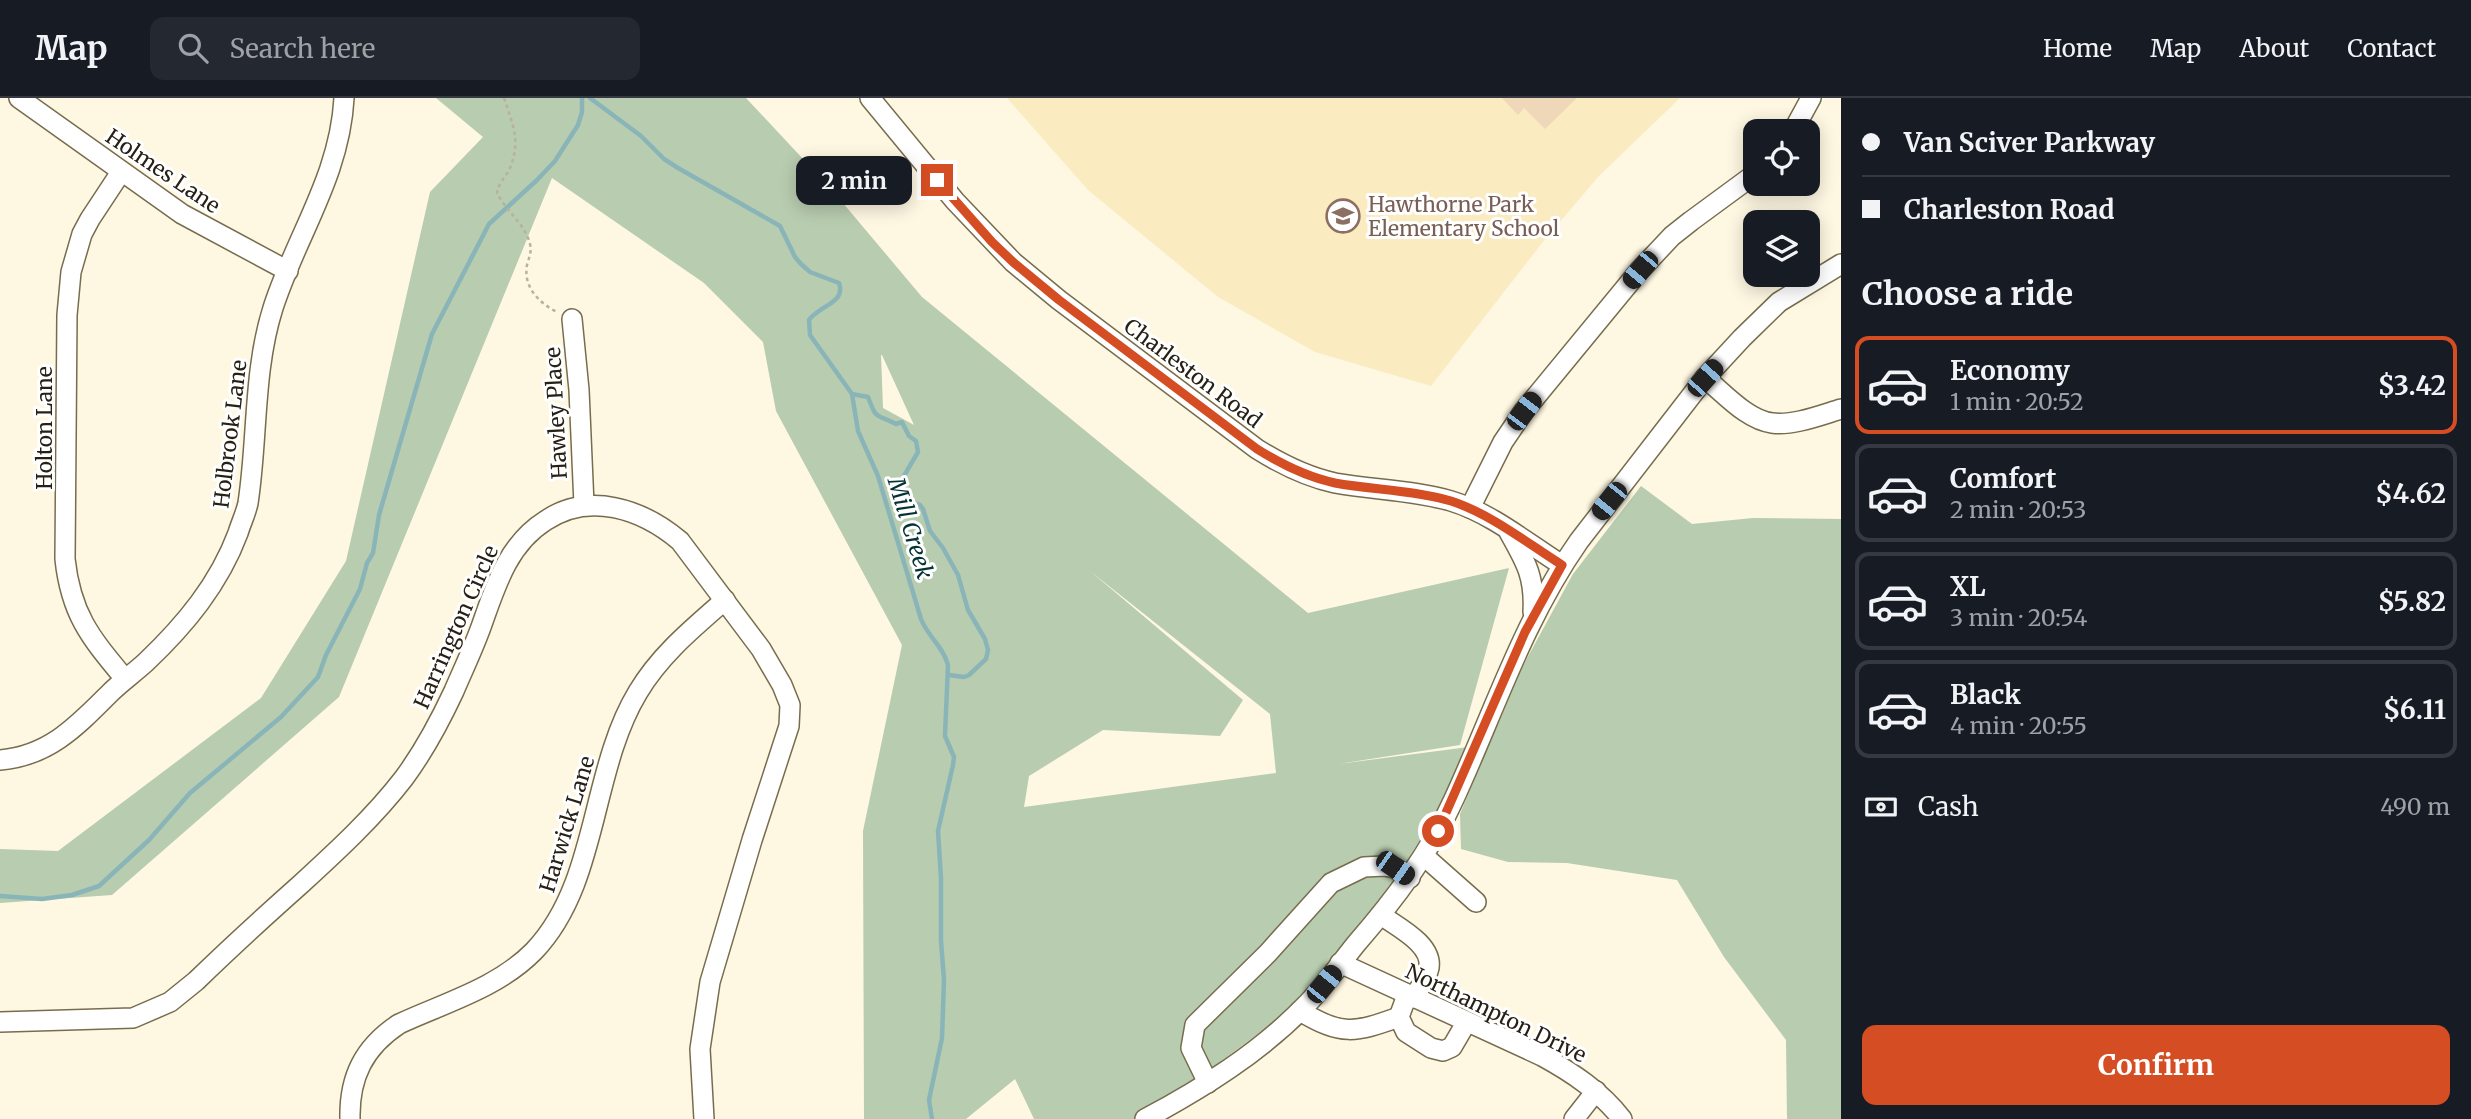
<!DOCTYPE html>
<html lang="en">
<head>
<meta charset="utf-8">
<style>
	:root { --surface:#171b24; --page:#242831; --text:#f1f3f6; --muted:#9ea1a6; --line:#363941; --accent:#d54d22 }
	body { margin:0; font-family:Merriweather,serif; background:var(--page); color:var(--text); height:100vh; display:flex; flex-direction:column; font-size:26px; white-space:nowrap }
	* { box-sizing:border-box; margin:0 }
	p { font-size:23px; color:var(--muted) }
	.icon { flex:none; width:38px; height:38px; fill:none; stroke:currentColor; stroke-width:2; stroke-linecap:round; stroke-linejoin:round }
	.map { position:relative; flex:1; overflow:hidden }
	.panel { display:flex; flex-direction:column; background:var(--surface); width:630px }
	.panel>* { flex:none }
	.banner { display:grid; align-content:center; height:154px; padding:0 21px; background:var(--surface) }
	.tools { position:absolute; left:1743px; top:21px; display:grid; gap:14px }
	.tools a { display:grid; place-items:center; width:77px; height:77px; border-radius:14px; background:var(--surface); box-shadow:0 4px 18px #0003; font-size:35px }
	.end { position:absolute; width:32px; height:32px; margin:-16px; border:9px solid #d54d22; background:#fff; box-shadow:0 0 0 4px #fff }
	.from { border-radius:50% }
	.bubble { position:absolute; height:49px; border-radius:14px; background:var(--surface); box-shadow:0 4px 18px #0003; font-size:23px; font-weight:700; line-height:49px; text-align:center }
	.car { position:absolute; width:21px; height:42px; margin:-21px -10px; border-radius:9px; box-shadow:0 0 5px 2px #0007; background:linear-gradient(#222 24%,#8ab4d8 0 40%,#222 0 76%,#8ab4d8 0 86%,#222 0) }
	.banner b { display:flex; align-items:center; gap:24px; height:66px; font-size:26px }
	.banner b+b { border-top:2px solid var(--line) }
	.banner i { width:18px; height:18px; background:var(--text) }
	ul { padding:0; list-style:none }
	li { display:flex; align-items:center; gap:21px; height:98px; margin:0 14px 10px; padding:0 7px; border:4px solid var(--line); border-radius:14px }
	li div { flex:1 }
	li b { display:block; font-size:26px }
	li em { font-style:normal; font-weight:700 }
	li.on { border-color:var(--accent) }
	li>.icon { width:63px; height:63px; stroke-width:1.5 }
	h2 { padding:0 21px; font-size:32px; line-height:84px }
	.pay { display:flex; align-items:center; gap:18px; height:77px; padding:0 21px; font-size:26px }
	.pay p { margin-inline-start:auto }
	.action { display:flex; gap:14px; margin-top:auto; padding:14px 21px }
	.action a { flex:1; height:80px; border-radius:14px; background:var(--accent); color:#fff; font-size:28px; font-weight:700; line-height:80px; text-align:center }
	header { display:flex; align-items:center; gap:42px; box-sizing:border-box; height:98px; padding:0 35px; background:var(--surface); border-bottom:2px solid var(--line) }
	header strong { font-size:33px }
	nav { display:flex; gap:38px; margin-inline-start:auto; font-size:24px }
	.search { width:490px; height:63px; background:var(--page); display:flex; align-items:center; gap:18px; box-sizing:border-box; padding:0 24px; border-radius:14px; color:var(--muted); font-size:26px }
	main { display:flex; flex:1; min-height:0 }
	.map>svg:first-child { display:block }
</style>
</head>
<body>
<header>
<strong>Map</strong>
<div class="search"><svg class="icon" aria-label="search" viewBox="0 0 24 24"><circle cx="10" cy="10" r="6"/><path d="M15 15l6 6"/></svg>Search here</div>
<nav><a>Home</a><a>Map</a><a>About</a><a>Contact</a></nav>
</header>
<main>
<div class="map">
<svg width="1841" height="1021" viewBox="0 0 1841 1021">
	<rect width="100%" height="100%" fill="#fef7e2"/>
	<path fill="#faebc1" d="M1007,0H1680L1598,79L1542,145L1431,288L1315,254L1218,199L1088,92Z"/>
	<g fill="#b8ccaf" fill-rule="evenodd">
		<path d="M436,0H746L832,92L922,199L1308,515L1509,470L1460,647L1338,666L1476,648L1340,875L1143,1021H1034L1015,981L966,1021H864L863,733L902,547L776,313L763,244L704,185L552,80L339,599L112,797L0,805V751L58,753L261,600L346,463L430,94L483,39ZM881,257H882L914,327L883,310ZM1090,473L1270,616L1276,675L1024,709L1029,678L1103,632L1220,638L1243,602Z"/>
		<path d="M1641,388L1692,426L1753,420L1841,421V1021H1787L1786,942L1724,859L1677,782L1567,765L1508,764L1461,751L1460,716L1519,575L1573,476Z"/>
	</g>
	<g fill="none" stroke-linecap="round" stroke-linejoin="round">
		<g stroke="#8ab5b8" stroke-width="4.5">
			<path d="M590,0L641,38L664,61L678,70L780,128L795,159L801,166L810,174L839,185C846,205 820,207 809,222L810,237L852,296L858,333L878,378L921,521C928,539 943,548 948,567L945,638L954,659L953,667L938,733L941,780V843L944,882L942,940L929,1002L932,1021"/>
			<path d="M852,296L868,299C877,323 875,315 896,326L902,324L909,338L916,343L918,354L901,383L900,397L904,402L920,407L923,411L930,433L943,450L958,477L968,512L985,541L988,552L986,561L969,577L964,579L949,577"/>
			<path d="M0,798L42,801L72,797L99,788L149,742L190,695L281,619L318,579L326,557L360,491L367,465L373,455L379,417L432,236L489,126L537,82L555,63L578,27L582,14V0"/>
		</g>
	</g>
	<path fill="#efd8ba" d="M1502,0H1577L1545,31L1524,10L1518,17Z"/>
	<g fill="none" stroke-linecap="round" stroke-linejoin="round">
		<defs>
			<g id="minor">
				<path d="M19,0L182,116L288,173"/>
				<path d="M870,0L955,103L1013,164L1059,202L1257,351C1281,366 1307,379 1335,385C1374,392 1413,392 1451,403C1491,415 1527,445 1562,467"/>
				<path d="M1793,33L1811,0"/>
				<path d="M121,74L90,121L82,136L71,174L67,217L65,461C71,517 91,540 125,581"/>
				<path d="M572,221L579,292L584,407"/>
				<path d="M1705,280C1724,295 1747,322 1772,325C1793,328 1821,317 1841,311"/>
				<path d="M1470,410L1503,344L1524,313L1640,172L1672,138L1691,123L1755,76"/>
				<path d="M1509,434C1526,464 1535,479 1533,514"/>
				<path d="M0,662C49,658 77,628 110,595C121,584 134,575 146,564C185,527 219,486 238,435C241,425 246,415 248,405C258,340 253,273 273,210C296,138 340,78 344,0"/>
				<path d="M1424,758L1476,804"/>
				<path d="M1381,817C1397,829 1433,846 1429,870C1427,881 1419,891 1413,900"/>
				<path d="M1340,865L1542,958C1573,975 1600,993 1622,1021"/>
				<path d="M1407,897L1399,919L1406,934L1431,950L1443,953L1452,949L1466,925"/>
				<path d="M1300,913C1342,938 1354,935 1399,919"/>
				<path d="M0,924L133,920L170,904L196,883C230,850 265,818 301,786C337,753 374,719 404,680C424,653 440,623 454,593C463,572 473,551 481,529C495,490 507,447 545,423C589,393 642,411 680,443L761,551L782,587L790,607L789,628L752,742L710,884L700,951L704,1021"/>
				<path d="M1208,985L1191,950L1195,927L1268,855L1331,785L1364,769L1384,768L1395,770L1410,780"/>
				<path d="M350,1021C349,979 364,949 399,926C444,905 498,890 534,853C599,785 590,673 638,594C660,557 693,530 725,502"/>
				<path d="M1145,1021C1203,990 1259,955 1305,908C1324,889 1339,867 1356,846C1395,801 1429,756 1454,701C1494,614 1523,523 1579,443L1705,280L1742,240L1779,204L1841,166"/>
				<path d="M1574,1021L1596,993"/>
			</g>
		</defs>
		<use href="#minor" stroke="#776c4d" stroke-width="22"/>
		<path stroke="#b7b19e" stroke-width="2.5" stroke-dasharray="3.5 3.5" stroke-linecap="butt" d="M504,0C513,27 521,43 510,70C506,79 498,85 497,95C506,113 525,126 530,146C532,154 529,159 527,167C523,189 539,205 557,214"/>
		<use href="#minor" stroke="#fff" stroke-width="19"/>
	</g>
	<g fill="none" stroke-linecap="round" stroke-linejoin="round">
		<path stroke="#d54d22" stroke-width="9" d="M937,82L992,144L1013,164L1059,202L1257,351C1281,366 1307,379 1335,385C1374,392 1413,392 1451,403C1491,416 1527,445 1562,467L1525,534L1438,733"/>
	</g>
	<defs>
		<symbol id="school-ring" viewBox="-11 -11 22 22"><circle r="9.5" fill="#fff" stroke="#8d6e63" stroke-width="1.5"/><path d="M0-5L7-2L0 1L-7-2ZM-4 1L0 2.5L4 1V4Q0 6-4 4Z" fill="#8d6e63"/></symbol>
	</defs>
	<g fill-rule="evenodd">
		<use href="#school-ring" x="1324" y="99" width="38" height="38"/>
	</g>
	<g text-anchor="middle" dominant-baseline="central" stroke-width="6" stroke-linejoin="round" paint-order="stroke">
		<g font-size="21" fill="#262114" stroke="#fff">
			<text transform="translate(163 73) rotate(34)">Holmes Lane</text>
			<text transform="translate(1193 275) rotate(37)">Charleston Road</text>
			<text transform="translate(556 315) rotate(-93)">Hawley Place</text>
			<text transform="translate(44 330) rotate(-90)">Holton Lane</text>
			<text transform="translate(230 336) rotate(-83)">Holbrook Lane</text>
			<text transform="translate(456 529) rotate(-66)">Harrington Circle</text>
			<text transform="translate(567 726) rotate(-73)">Harwick Lane</text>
			<text transform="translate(1496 915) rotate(26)">Northampton Drive</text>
		</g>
		<g font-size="21" fill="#785e54" stroke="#fff" text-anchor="start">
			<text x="1368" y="106">Hawthorne Park<tspan x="1368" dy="24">Elementary School</tspan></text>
		</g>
		<g font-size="23" font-style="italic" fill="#053234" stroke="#fff">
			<text transform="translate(911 430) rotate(73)">Mill Creek</text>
		</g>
	</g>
</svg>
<div class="tools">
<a><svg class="icon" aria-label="locate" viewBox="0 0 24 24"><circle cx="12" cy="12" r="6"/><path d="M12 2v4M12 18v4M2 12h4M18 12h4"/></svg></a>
<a><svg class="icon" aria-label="layers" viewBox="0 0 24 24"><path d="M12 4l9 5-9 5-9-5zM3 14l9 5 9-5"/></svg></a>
</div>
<i class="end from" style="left:1438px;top:733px"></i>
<i class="end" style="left:937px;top:82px"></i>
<div class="bubble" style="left:796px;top:58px;width:116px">2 min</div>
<i class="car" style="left:1640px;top:172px;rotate:220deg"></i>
<i class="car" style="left:1705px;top:280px;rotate:42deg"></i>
<i class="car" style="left:1524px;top:313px;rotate:37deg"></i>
<i class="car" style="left:1609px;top:403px;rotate:219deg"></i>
<i class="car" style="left:1395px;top:770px;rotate:125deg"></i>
<i class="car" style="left:1324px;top:886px;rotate:39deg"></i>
</div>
<section class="panel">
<div class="banner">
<b><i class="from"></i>Van Sciver Parkway</b>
<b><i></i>Charleston Road</b>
</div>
<h2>Choose a ride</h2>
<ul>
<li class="on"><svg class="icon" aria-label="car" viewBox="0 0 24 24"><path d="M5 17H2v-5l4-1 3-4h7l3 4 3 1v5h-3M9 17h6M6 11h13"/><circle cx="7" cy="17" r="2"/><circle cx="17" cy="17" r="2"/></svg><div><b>Economy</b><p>1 min · 20:52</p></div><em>$3.42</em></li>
<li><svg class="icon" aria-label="car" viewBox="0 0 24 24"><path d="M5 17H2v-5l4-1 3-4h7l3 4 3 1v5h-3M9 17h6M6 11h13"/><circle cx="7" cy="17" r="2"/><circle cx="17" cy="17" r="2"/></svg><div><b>Comfort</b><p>2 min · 20:53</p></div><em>$4.62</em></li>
<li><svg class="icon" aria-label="car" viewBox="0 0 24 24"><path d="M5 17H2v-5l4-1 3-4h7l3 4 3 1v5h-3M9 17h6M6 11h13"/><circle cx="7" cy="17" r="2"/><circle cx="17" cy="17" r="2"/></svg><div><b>XL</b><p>3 min · 20:54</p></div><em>$5.82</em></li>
<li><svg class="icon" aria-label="car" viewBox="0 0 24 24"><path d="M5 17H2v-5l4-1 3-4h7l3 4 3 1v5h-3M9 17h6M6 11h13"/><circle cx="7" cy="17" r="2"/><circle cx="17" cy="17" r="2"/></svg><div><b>Black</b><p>4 min · 20:55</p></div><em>$6.11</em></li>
</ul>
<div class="pay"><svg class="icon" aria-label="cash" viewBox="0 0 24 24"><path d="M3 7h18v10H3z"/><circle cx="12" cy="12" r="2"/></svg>Cash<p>490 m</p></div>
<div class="action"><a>Confirm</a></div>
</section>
</main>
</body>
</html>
